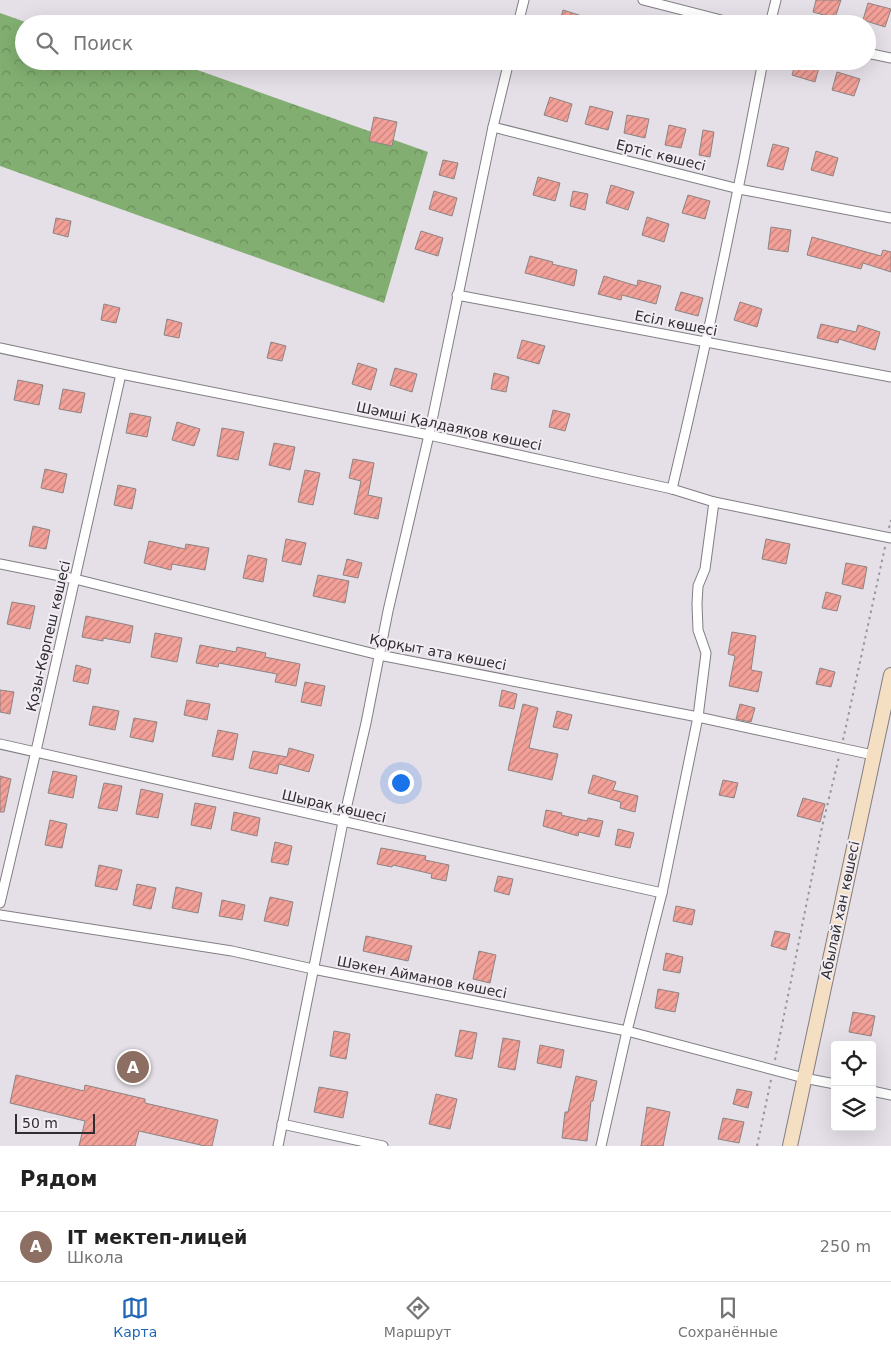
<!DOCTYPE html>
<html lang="ru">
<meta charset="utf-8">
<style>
body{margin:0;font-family:"DejaVu Sans",sans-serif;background:#f6f6f6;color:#222}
.controls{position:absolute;right:15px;bottom:15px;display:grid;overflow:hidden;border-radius:5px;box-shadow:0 5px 20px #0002}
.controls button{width:45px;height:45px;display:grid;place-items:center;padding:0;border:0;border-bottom:1px solid #e0e0e0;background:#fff;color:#222;font:25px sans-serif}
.scale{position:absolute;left:15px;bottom:12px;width:80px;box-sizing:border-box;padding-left:5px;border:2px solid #2f2d2f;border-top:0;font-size:14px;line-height:18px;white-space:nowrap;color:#2f2d2f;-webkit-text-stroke:4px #f2edf4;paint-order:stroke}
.you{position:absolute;left:400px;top:782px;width:18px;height:18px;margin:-12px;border:4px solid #fff;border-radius:50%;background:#1a73e8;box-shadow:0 0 0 8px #1a73e833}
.badge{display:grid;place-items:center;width:32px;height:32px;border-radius:50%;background:#2267b7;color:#fff;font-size:16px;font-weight:700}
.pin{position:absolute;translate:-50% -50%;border:2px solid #fff;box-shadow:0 1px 5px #0006}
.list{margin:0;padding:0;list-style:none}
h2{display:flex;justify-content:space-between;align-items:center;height:65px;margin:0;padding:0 20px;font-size:21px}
h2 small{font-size:16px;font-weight:400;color:#767676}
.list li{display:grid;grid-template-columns:32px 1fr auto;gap:15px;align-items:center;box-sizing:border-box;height:70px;padding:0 20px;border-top:1px solid #e0e0e0}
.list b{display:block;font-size:19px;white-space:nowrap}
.list p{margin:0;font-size:16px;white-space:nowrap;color:#767676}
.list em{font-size:16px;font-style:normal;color:#767676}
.icon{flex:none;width:28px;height:28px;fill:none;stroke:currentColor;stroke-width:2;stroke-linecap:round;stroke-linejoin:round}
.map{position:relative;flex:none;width:891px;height:1146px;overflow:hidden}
.search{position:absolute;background:#fff;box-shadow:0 5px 20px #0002;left:15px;right:15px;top:15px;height:55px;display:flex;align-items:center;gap:12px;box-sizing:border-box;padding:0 18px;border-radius:28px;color:#767676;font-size:19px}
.sheet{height:135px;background:#fff}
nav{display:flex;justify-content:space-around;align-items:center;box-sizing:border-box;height:70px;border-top:1px solid #e0e0e0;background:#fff;font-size:14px;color:#767676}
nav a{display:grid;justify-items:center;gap:2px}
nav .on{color:#2267b7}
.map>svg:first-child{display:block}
.forest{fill:url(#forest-crowns)}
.building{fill:url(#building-hatch);stroke:#8d8483}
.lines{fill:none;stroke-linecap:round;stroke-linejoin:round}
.street-casing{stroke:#827e84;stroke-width:11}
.secondary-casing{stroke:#827e84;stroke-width:16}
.path{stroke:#99959a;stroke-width:2;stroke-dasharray:2.5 4;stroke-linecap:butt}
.street{stroke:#fff;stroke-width:9}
.secondary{stroke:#f5dfc3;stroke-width:14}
.labels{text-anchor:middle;stroke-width:4;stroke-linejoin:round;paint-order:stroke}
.street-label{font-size:14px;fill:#2f2d2f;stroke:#f2edf4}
</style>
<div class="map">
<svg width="891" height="1146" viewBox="0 0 891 1146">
<defs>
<pattern id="forest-crowns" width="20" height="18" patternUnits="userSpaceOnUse" patternTransform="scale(1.25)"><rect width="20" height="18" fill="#82af71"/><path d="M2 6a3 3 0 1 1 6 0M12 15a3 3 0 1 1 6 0" fill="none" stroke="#6b8f5d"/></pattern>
<pattern id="building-hatch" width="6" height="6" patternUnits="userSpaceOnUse" patternTransform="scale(1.25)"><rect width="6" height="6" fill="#f3a098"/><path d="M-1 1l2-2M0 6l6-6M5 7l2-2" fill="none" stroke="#c5837c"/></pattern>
</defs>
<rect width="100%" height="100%" fill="#e5dfe7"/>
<!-- forest -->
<polygon class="forest" points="0,13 31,24 24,24 24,61 172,61 428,152 384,303 0,166"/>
<!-- building -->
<g class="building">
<polygon points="816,0 841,0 835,18 813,12"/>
<polygon points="868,3 891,9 885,27 863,20"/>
<polygon points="563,10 585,17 583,24 559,24"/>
<polygon points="796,61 811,61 820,64 815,82 792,75"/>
<polygon points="837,72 860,79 854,96 832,90"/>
<polygon points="550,97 572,104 567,122 544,115"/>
<polygon points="590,106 613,112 608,130 585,124"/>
<polygon points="627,115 649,119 645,138 624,133"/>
<polygon points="374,117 397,122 392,146 369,141"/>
<polygon points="669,125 686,129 681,148 665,145"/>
<polygon points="703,130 714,132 710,157 699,155"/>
<polygon points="773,144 789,148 783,170 767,166"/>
<polygon points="816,151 838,158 833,176 811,170"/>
<polygon points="443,160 458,163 454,179 439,175"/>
<polygon points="538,177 560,183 555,201 533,195"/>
<polygon points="611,185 634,192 628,210 606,203"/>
<polygon points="434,191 457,198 452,216 429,209"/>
<polygon points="573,191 588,194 585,210 570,206"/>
<polygon points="688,195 710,201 705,219 682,213"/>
<polygon points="647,217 669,224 664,242 642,235"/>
<polygon points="56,218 71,221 68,237 53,233"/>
<polygon points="771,227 791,230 788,252 768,249"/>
<polygon points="421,231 443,238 438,256 415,249"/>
<polygon points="812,237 881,256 883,250 891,252 891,272 863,263 861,269 807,255"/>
<polygon points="530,256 553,262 552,264 577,270 574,286 525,273"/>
<polygon points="604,276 637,286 638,280 661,286 656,304 622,295 621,300 598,294"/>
<polygon points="681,292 703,298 698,316 675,310"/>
<polygon points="740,302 762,309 757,327 734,320"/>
<polygon points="104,304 120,308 116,323 101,320"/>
<polygon points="167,319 182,323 179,338 164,335"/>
<polygon points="821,324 856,332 858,325 880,332 875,350 839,339 838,343 817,338"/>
<polygon points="522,340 545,346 539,364 517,358"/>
<polygon points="271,342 286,346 282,361 267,358"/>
<polygon points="358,363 377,369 371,390 352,384"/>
<polygon points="395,368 417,374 412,392 390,385"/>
<polygon points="494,373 509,377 506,392 491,389"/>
<polygon points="18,380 43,385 39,405 14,400"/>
<polygon points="63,389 85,393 81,413 59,409"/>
<polygon points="553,410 570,414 565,431 549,427"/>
<polygon points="130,413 151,417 147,437 126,433"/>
<polygon points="177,422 200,429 194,446 172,440"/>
<polygon points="222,428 244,432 238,460 217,456"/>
<polygon points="274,443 295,447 290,470 269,465"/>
<polygon points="353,459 374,463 368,495 382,498 378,519 354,514 361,481 349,478"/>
<polygon points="45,469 67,474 63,493 41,488"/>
<polygon points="305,470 320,473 313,505 298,502"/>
<polygon points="118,485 136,489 132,509 114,505"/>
<polygon points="33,526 50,530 46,549 29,546"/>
<polygon points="286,539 306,543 301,565 282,561"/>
<polygon points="766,539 790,544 786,564 762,559"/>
<polygon points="149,541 185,549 186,544 209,548 205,570 172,564 171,570 144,563"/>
<polygon points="248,555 267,559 263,582 243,578"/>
<polygon points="347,559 362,563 358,578 343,575"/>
<polygon points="846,563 867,567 863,589 842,584"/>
<polygon points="318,575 349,581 345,603 313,596"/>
<polygon points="826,592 841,596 837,611 822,608"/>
<polygon points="12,602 35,606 30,629 7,624"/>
<polygon points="86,616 133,626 130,643 103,638 103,641 82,637"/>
<polygon points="732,632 756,636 751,670 762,672 758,692 729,686 735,656 728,654"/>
<polygon points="155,633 182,638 177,662 151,657"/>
<polygon points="200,645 236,652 237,647 266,653 265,657 300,664 296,686 275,682 277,674 219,663 218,667 196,663"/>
<polygon points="76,665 91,669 88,684 73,681"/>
<polygon points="820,668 835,672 831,687 816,684"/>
<polygon points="305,682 325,686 321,706 301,702"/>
<polygon points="0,690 14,692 10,714 0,712"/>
<polygon points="502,690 517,694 514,709 499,706"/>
<polygon points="187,700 210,704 207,720 184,715"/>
<polygon points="523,704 538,708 529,748 558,754 552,780 508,770"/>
<polygon points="740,704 755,708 751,722 736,719"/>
<polygon points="93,706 119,711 115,730 89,725"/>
<polygon points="557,711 572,715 568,730 553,727"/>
<polygon points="134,718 157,722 153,742 130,737"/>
<polygon points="218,730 238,734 233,760 212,756"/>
<polygon points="289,748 314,755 309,772 279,764 277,774 249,768 253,751 287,757"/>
<polygon points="53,771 77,776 73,798 48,793"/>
<polygon points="593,775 616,782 613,790 638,796 635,812 620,808 621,802 588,793"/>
<polygon points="0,776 11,779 4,812 0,812"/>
<polygon points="723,780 738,783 734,798 719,795"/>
<polygon points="104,783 122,786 117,811 98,808"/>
<polygon points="141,789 163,794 158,818 136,814"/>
<polygon points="803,798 825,804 820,822 797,816"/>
<polygon points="195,803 216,807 211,829 191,825"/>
<polygon points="546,810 562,813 561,815 587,821 588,818 603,821 599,837 579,832 578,836 543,826"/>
<polygon points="234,812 260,818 257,836 231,830"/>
<polygon points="50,820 67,824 62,848 45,845"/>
<polygon points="618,829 634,833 630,848 615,845"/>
<polygon points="275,842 292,846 288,865 271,862"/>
<polygon points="381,848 426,856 425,860 449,865 446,881 431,878 432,874 393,865 392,867 377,864"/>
<polygon points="99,865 122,870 117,890 95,886"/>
<polygon points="498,876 513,879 509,895 494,891"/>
<polygon points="137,884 156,888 151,909 133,905"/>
<polygon points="176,887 202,893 198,913 172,908"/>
<polygon points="270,897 293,902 288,926 264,921"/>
<polygon points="222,900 245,905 242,920 219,916"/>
<polygon points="676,906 695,910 692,925 673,921"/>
<polygon points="775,931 790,934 786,950 771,946"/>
<polygon points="366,936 412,946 408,961 363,951"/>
<polygon points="479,951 496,955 490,983 473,979"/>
<polygon points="666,953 683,957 680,973 663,970"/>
<polygon points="658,989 679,993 675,1012 655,1008"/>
<polygon points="853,1012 875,1016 871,1036 849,1032"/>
<polygon points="460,1030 477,1033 472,1059 455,1056"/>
<polygon points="334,1031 350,1034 346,1059 330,1056"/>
<polygon points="503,1038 520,1041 515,1070 498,1067"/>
<polygon points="540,1045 564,1050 561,1068 537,1063"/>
<polygon points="16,1075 84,1091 85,1085 145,1099 145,1103 218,1120 212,1146 205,1146 139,1131 135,1146 79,1146 85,1121 10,1103"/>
<polygon points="576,1076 597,1081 593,1101 591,1101 587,1141 562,1138 565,1112 568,1112"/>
<polygon points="319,1087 348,1092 343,1118 314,1112"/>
<polygon points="737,1089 752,1092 748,1108 733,1104"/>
<polygon points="436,1094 457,1099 450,1129 429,1124"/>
<polygon points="647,1107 670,1112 663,1146 641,1146"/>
<polygon points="723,1118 744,1122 739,1143 718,1139"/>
</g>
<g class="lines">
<!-- street casing -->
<g class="street-casing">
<g id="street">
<polyline points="643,0 737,24"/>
<polyline points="518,24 524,0"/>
<polyline points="770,24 776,0"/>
<polyline points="867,53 891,58"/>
<polyline points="509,61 493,127 739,189 891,218"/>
<polyline points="457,295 891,377"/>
<polyline points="0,348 121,374 429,435 672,489 714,502 891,538"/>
<path d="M672,489C706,347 736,205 763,61"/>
<polyline points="0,564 75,579 379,655 698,717 873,755"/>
<polyline points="0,744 662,893"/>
<polyline points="0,903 36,751 121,374"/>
<polyline points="0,915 232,951 313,969 627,1031 804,1078 835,1084"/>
<polyline points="872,1091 891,1095"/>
<polyline points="282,1124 383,1146"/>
<polyline points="278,1146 343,822 366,723 388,611 429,435 493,127"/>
<polyline points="601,1146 627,1031 662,893 698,717 706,653 698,630 697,604 698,586 705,569 714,502"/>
</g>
</g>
<!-- secondary casing -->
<g class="secondary-casing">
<polyline id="secondary" points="790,1146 891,675"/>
</g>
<!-- path -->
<g class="path">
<polyline points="889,528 891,520"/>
<polyline points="843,740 885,547"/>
<polyline points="775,1060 822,827 839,757"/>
<polyline points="757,1146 771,1080"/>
</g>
<!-- street -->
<use href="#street" class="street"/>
<!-- secondary -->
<use href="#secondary" class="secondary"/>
</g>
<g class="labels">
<!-- street labels -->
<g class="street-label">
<text transform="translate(661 155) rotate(14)" y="5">Ертіс көшесі</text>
<text transform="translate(676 323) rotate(11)" y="5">Есіл көшесі</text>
<text transform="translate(449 426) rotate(12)" y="5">Шәмші Қалдаяқов көшесі</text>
<text transform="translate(48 636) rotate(-77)" y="5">Қозы-Көрпеш көшесі</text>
<text transform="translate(438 652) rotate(11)" y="5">Қорқыт ата көшесі</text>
<text transform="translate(334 806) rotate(13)" y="5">Шырақ көшесі</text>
<text transform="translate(840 910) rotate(-78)" y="5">Абылай хан көшесі</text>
<text transform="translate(422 977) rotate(11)" y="5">Шәкен Айманов көшесі</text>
</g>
</g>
</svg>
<div class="controls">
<button><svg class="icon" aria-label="locate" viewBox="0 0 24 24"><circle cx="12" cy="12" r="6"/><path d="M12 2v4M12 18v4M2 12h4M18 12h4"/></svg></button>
<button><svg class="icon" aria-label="layers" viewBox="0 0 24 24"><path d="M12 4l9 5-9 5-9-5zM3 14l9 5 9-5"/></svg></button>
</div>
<div class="scale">50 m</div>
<div class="you"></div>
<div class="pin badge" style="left:133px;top:1067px;background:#8d6e63">A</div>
<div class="search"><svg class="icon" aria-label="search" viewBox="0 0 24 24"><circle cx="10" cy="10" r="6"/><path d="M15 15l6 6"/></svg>Поиск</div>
</div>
<section class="sheet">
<h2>Рядом<small></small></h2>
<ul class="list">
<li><span class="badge" style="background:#8d6e63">A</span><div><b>IT мектеп-лицей</b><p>Школа</p></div><em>250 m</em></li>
</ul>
</section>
<nav>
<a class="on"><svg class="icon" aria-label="map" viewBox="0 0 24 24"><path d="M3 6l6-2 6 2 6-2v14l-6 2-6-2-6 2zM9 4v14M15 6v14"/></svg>Карта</a>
<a><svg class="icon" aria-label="directions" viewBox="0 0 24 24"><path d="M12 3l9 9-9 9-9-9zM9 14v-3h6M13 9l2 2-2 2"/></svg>Маршрут</a>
<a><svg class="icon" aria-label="saved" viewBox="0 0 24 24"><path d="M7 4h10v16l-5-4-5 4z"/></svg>Сохранённые</a>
</nav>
